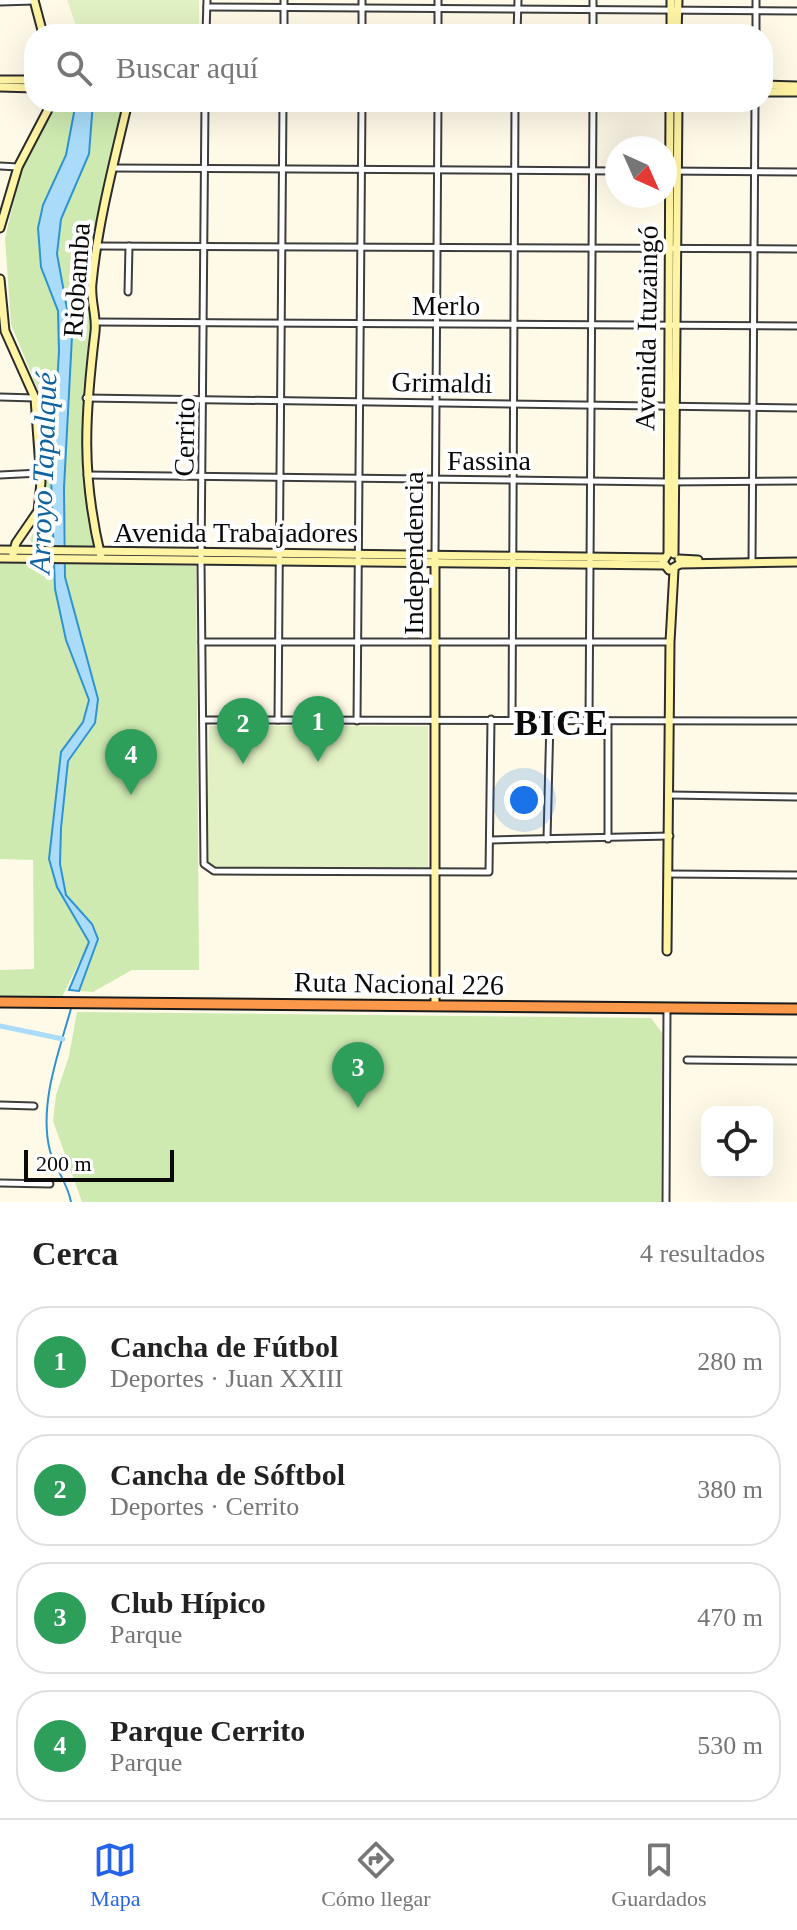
<!DOCTYPE html>
<html lang="es">
<meta charset="utf-8">
<style>
body{margin:0;font-family:"Times New Roman",serif;background:#f2f2f2;color:#222}
.controls{position:absolute;right:24px;bottom:24px;display:grid;overflow:hidden;border-radius:16px;box-shadow:0 8px 32px #0002}
.controls button{width:72px;height:72px;display:grid;place-items:center;padding:0;border:0;border-bottom:2px solid #e0e0e0;background:#fff;color:#222;font:40px sans-serif}
.compass{position:absolute;left:605px;top:136px;width:72px;height:72px;border-radius:50%;background:#fff;box-shadow:0 8px 32px #0002;rotate:135deg}
.scale{position:absolute;left:24px;bottom:20px;width:150px;box-sizing:border-box;padding-left:8px;border:4px solid #0a0a0a;border-top:0;font-size:22px;line-height:28px;white-space:nowrap;color:#0a0a0a;-webkit-text-stroke:6px #fff;paint-order:stroke}
.you{position:absolute;left:524px;top:800px;width:28px;height:28px;margin:-20px;border:6px solid #fff;border-radius:50%;background:#1a73e8;box-shadow:0 0 0 12px #1a73e833}
.badge{display:grid;place-items:center;width:52px;height:52px;border-radius:50%;background:#2563eb;color:#fff;font-size:26px;font-weight:700}
.pin{position:absolute;translate:-50% -66px;filter:drop-shadow(0 2px 4px #0008)}
.pin::after{content:'';position:absolute;top:42px;width:28px;height:24px;background:inherit;clip-path:polygon(0 0,100% 0,50% 100%)}
.list{margin:0;padding:0;list-style:none}
h2{display:flex;justify-content:space-between;align-items:center;height:104px;margin:0;padding:0 32px;font-size:34px}
h2 small{font-size:26px;font-weight:400;color:#767676}
.list li{display:grid;grid-template-columns:52px 1fr auto;gap:24px;align-items:center;box-sizing:border-box;height:112px;margin:0 16px 16px;padding:0 16px;border:2px solid #e0e0e0;border-radius:32px}
.list b{display:block;font-size:30px;white-space:nowrap}
.list p{margin:0;font-size:26px;white-space:nowrap;color:#767676}
.list em{font-size:26px;font-style:normal;color:#767676}
.icon{flex:none;width:44px;height:44px;fill:none;stroke:currentColor;stroke-width:2;stroke-linecap:round;stroke-linejoin:round}
.map{position:relative;flex:none;width:797px;height:1202px;overflow:hidden}
.search{position:absolute;background:#fff;box-shadow:0 8px 32px #0002;left:24px;right:24px;top:24px;height:88px;display:flex;align-items:center;gap:20px;box-sizing:border-box;padding:0 28px;border-radius:32px;color:#767676;font-size:30px}
.sheet{height:616px;background:#fff}
nav{display:flex;justify-content:space-around;align-items:center;box-sizing:border-box;height:112px;border-top:2px solid #e0e0e0;background:#fff;font-size:22px;color:#767676}
nav a{display:grid;justify-items:center;gap:4px}
nav .on{color:#2563eb}
.map>svg:first-child{display:block}
.green{fill:#cfeab1}
.pitch{fill:#e2f1c3}
.water{fill:#aadcf9;stroke:#2e93d3;stroke-width:2}
.lines{fill:none;stroke-linecap:round;stroke-linejoin:round}
.stream{stroke:#2e93d3;stroke-width:2}
.canal{stroke:#aadcf9;stroke-width:5}
.street-casing{stroke:#3d3d3d;stroke-width:9}
.secondary-casing{stroke:#2c2c2c;stroke-width:11}
.highway-casing{stroke:#1b1b1b;stroke-width:13}
.street{stroke:#fff;stroke-width:5}
.secondary{stroke:#fff4a3;stroke-width:7}
.highway{stroke:#fc9849;stroke-width:9}
.labels{text-anchor:middle;stroke-width:8;stroke-linejoin:round;paint-order:stroke}
.street-label{font-size:28px;fill:#0a0a0a;stroke:#fff}
.water-label{font-size:30px;font-style:italic;fill:#0f63a0;stroke:#fff}
.district-label{font-size:36px;font-weight:bold;letter-spacing:2px;fill:#0a0a0a;stroke:#fff}
</style>
<div class="map">
<svg width="797" height="1202" viewBox="0 0 797 1202">
<rect width="100%" height="100%" fill="#fffae8"/>
<!-- green -->
<g class="green">
<polygon points="57,102 76,102 76,106 41,267 58,311 59,352 51,475 53,549 35,547 30,540 46,505 42,400 11,324 5,238 22,167"/>
<polygon points="93,102 126,102 91,247 86,302 92,325 83,391 82,474 95,547 92,550 66,549 64,488 72,336 57,254 61,219 78,181"/>
<polygon points="0,562 52,562 66,640 89,700 83,722 61,752 57,887 89,942 62,997 0,998 0,970 34,969 33,860 0,859"/>
<polygon points="65,563 196,566 199,970 132,970 93,992 79,991 98,939 92,924 66,895 60,864 61,828 68,761 95,723 65,577"/>
<polygon points="77,1012 651,1018 663,1034 661,1202 82,1202 53,1121 56,1095 69,1056"/>
</g>
<!-- pitch -->
<g class="pitch">
<polygon points="67,0 199,0 199,34 79,34"/>
<polygon points="209,726 428,726 428,869 207,868"/>
</g>
<!-- water -->
<polygon class="water" points="76,102 93,102 89,154 61,219 57,254 72,336 64,488 65,577 98,699 95,723 68,761 61,828 60,864 66,895 92,924 98,939 79,991 69,990 89,942 57,887 49,859 61,752 83,722 89,700 66,640 55,589 51,475 59,352 58,311 41,267 38,228 43,205 66,155"/>
<g class="lines">
<!-- stream -->
<path class="stream" d="M71,1202C68,1184 55,1168 50,1151C38,1104 60,1049 72,1005"/>
<!-- canal -->
<polyline class="canal" points="0,1026 63,1039"/>
<!-- street casing -->
<g class="street-casing">
<g id="street">
<polyline points="0,2 34,1"/>
<polyline points="207,7 797,11"/>
<polyline points="206,34 207,0"/>
<polyline points="284,34 284,0"/>
<polyline points="362,34 362,0"/>
<polyline points="438,34 438,0"/>
<polyline points="517,34 518,0"/>
<polyline points="593,34 593,0"/>
<polyline points="756,34 756,0"/>
<polyline points="205,102 201,561 204,864 214,871 489,872 491,719"/>
<polyline points="0,166 18,167"/>
<polyline points="113,168 617,171"/>
<polyline points="665,171 797,172"/>
<polyline points="96,246 797,249"/>
<polyline points="128,292 129,246"/>
<polyline points="96,322 797,326"/>
<polyline points="0,397 35,398"/>
<polyline points="86,398 797,408"/>
<polyline points="0,475 40,473"/>
<polyline points="87,475 666,482 797,481"/>
<polyline points="435,555 438,102"/>
<polyline points="752,562 755,102"/>
<polyline points="202,642 670,642"/>
<polyline points="512,719 515,102"/>
<polyline points="204,720 797,721"/>
<polyline points="278,720 283,102"/>
<polyline points="589,720 593,102"/>
<polyline points="357,721 362,102"/>
<polyline points="608,721 608,839"/>
<polyline points="670,795 797,797"/>
<polyline points="547,839 550,720"/>
<polyline points="491,840 670,836"/>
<polyline points="669,874 797,875"/>
<polyline points="687,1060 797,1061"/>
<polyline points="0,1105 34,1106"/>
<polyline points="0,1183 50,1184"/>
<polyline points="666,1202 667,1008"/>
</g>
</g>
<!-- secondary casing -->
<g class="secondary-casing">
<g id="secondary">
<polyline points="34,0 43,34"/>
<polyline points="671,0 671,34"/>
<polyline points="677,34 678,0"/>
<polyline points="0,80 34,80"/>
<polyline points="763,85 797,86"/>
<polyline points="0,87 34,88"/>
<polyline points="763,92 797,92"/>
<polyline points="670,102 668,554 663,562 669,570 680,564"/>
<polyline points="0,228 18,167 52,102"/>
<polyline points="0,279 5,331 35,398 41,482 38,511 16,543 13,554"/>
<polyline points="0,550 664,558"/>
<polyline points="674,554 678,102"/>
<path d="M101,557C81,474 85,415 95,332C97,316 90,300 92,283C98,222 114,162 128,102"/>
<polyline points="0,558 664,565"/>
<polyline points="679,559 698,560"/>
<polyline points="680,564 797,562"/>
<polyline points="667,951 670,642 674,570"/>
<polyline points="435,1005 435,559"/>
</g>
</g>
<!-- highway casing -->
<g class="highway-casing">
<polyline id="highway" points="0,1002 797,1009"/>
</g>
<!-- street -->
<use href="#street" class="street"/>
<!-- secondary -->
<use href="#secondary" class="secondary"/>
<!-- highway -->
<use href="#highway" class="highway"/>
</g>
<g class="labels">
<!-- street labels -->
<g class="street-label">
<text transform="translate(76 280) rotate(-86)" y="10">Riobamba</text>
<text x="446" y="315">Merlo</text>
<text transform="translate(646 328) rotate(-89)" y="10">Avenida Ituzaingó</text>
<text transform="translate(442 382) rotate(1)" y="10">Grimaldi</text>
<text transform="translate(184 437) rotate(-89)" y="10">Cerrito</text>
<text x="489" y="470">Fassina</text>
<text x="236" y="542">Avenida Trabajadores</text>
<text transform="translate(413 553) rotate(-90)" y="10">Independencia</text>
<text transform="translate(399 983) rotate(1)" y="10">Ruta Nacional 226</text>
</g>
<!-- water labels -->
<g class="water-label">
<text transform="translate(43 473) rotate(-88)" y="10">Arroyo Tapalqué</text>
</g>
<!-- district labels -->
<g class="district-label">
<text x="562" y="735">BICE</text>
</g>
</g>
</svg>
<div class="controls">
<button><svg class="icon" aria-label="locate" viewBox="0 0 24 24"><circle cx="12" cy="12" r="6"/><path d="M12 2v4M12 18v4M2 12h4M18 12h4"/></svg></button>
</div>
<svg class="compass" viewBox="-18 -18 36 36"><path d="M0-13l5 13h-10z" fill="#e53935"/><path d="M0 13l5-13h-10z" fill="#767676"/></svg>
<div class="scale">200 m</div>
<div class="you"></div>
<div class="pin badge" style="left:318px;top:762px;background:#2e9e5b">1</div>
<div class="pin badge" style="left:243px;top:764px;background:#2e9e5b">2</div>
<div class="pin badge" style="left:358px;top:1108px;background:#2e9e5b">3</div>
<div class="pin badge" style="left:131px;top:795px;background:#2e9e5b">4</div>
<div class="search"><svg class="icon" aria-label="search" viewBox="0 0 24 24"><circle cx="10" cy="10" r="6"/><path d="M15 15l6 6"/></svg>Buscar aquí</div>
</div>
<section class="sheet">
<h2>Cerca<small>4 resultados</small></h2>
<ul class="list">
<li><span class="badge" style="background:#2e9e5b">1</span><div><b>Cancha de Fútbol</b><p>Deportes · Juan XXIII</p></div><em>280 m</em></li>
<li><span class="badge" style="background:#2e9e5b">2</span><div><b>Cancha de Sóftbol</b><p>Deportes · Cerrito</p></div><em>380 m</em></li>
<li><span class="badge" style="background:#2e9e5b">3</span><div><b>Club Hípico</b><p>Parque</p></div><em>470 m</em></li>
<li><span class="badge" style="background:#2e9e5b">4</span><div><b>Parque Cerrito</b><p>Parque</p></div><em>530 m</em></li>
</ul>
</section>
<nav>
<a class="on"><svg class="icon" aria-label="map" viewBox="0 0 24 24"><path d="M3 6l6-2 6 2 6-2v14l-6 2-6-2-6 2zM9 4v14M15 6v14"/></svg>Mapa</a>
<a><svg class="icon" aria-label="directions" viewBox="0 0 24 24"><path d="M12 3l9 9-9 9-9-9zM9 14v-3h6M13 9l2 2-2 2"/></svg>Cómo llegar</a>
<a><svg class="icon" aria-label="saved" viewBox="0 0 24 24"><path d="M7 4h10v16l-5-4-5 4z"/></svg>Guardados</a>
</nav>
